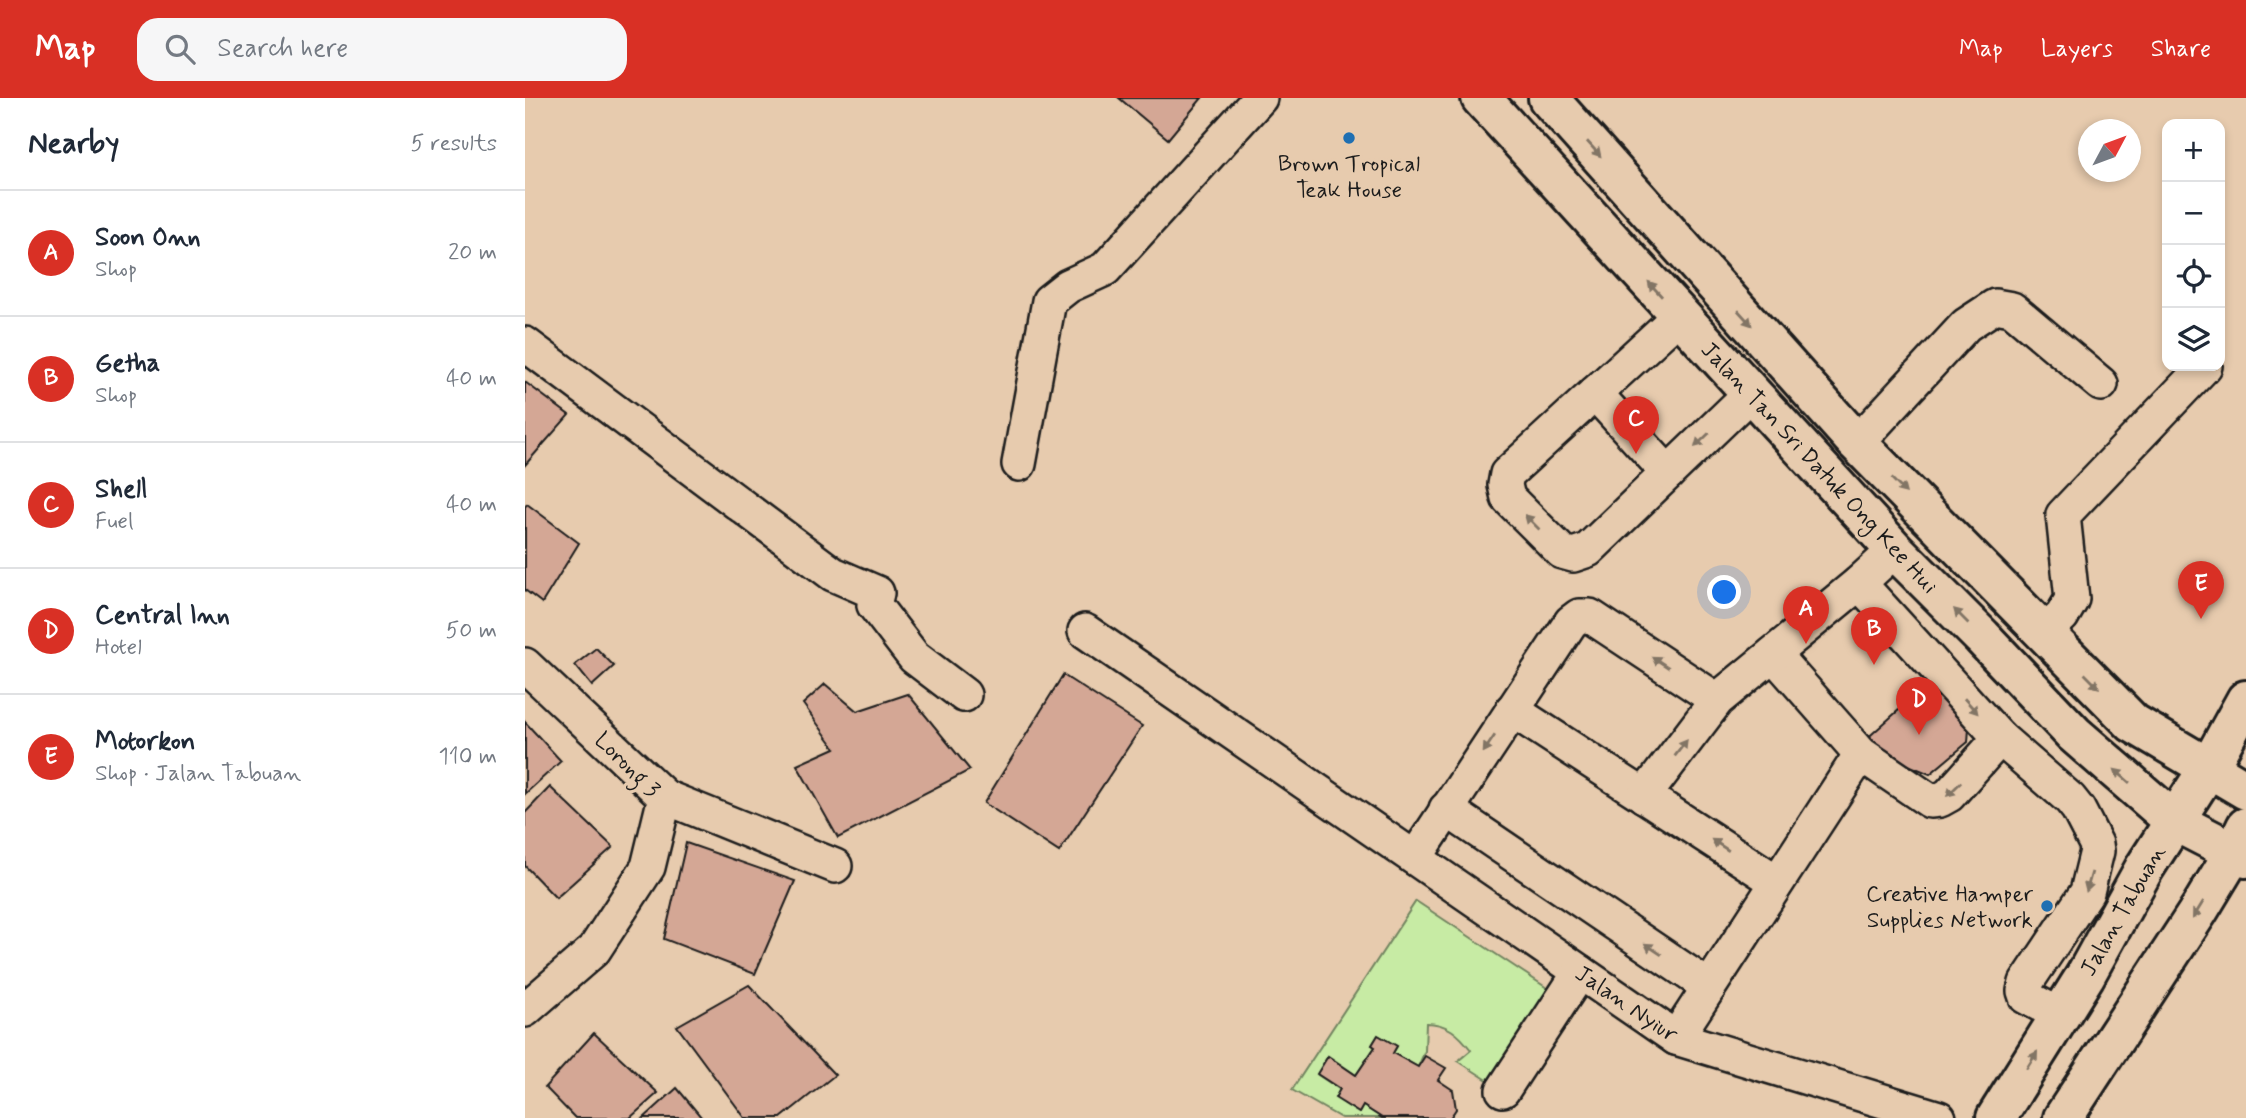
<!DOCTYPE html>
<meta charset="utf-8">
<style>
body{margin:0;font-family:Mynerve,sans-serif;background:#f6f6f7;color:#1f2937}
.controls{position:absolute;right:21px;top:21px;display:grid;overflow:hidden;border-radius:14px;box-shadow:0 4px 10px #0003}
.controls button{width:63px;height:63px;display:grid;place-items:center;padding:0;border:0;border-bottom:2px solid #e0e1e3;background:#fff;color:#1f2937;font:35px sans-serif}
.compass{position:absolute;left:1553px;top:21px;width:63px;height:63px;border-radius:50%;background:#fff;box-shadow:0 4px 10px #0003;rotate:49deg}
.you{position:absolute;left:1200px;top:495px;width:24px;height:24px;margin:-18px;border:5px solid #fff;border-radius:50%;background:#1a73e8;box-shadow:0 0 0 10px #1a73e833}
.badge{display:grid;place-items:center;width:46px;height:46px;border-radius:50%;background:#d93025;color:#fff;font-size:23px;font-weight:700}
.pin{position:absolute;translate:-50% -58px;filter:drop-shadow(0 2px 4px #0008)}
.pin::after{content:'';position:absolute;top:37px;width:24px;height:21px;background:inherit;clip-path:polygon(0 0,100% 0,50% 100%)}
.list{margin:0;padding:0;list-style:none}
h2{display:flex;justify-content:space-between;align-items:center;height:91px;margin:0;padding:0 28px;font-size:30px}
h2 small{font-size:23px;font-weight:400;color:#747a83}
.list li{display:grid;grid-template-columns:46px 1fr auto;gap:21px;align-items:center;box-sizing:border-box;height:126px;padding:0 28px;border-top:2px solid #e0e1e3}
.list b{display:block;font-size:26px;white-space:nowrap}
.list p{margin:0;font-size:23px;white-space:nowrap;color:#747a83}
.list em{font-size:23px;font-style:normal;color:#747a83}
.icon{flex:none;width:38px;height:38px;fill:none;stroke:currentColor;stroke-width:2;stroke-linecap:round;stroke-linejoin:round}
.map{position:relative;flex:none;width:1721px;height:1020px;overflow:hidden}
header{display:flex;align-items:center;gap:42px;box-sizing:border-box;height:98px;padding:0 35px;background:#d93025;color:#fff}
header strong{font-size:33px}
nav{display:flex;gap:38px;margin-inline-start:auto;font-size:24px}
.search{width:490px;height:63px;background:#f6f6f7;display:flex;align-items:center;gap:18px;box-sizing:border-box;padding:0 24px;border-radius:21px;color:#747a83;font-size:26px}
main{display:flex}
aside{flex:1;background:#fff}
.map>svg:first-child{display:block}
.green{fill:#c7eba4;stroke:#728460;stroke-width:2}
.building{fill:#d4a795;stroke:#1c1c1c;stroke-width:2}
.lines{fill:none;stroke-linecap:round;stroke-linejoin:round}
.minor-casing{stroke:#1c1c1c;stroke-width:38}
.major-casing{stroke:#1c1c1c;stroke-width:44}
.minor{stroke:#e7cbae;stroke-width:33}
.major{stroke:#e7cbae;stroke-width:38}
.oneway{fill:#827465}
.poi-dot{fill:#1f6fb2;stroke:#e7cbae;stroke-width:2.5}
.labels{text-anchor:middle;stroke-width:6;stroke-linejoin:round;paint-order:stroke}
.poi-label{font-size:23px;fill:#1c1c1c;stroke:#e7cbae}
.street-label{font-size:23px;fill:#1c1c1c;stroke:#e7cbae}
</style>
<header>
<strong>Map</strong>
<div class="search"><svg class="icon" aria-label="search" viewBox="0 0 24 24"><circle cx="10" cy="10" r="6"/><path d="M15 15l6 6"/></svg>Search here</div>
<nav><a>Map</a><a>Layers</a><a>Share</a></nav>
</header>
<main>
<aside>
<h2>Nearby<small>5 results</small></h2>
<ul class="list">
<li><span class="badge">A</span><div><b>Soon Onn</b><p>Shop</p></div><em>20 m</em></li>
<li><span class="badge">B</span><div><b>Getha</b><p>Shop</p></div><em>40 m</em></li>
<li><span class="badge">C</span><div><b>Shell</b><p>Fuel</p></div><em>40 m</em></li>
<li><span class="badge">D</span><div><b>Central Inn</b><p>Hotel</p></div><em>50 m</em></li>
<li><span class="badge">E</span><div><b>Motorkon</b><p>Shop · Jalan Tabuan</p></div><em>110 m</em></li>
</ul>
</aside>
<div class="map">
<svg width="1721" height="1020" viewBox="0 0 1721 1020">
<rect width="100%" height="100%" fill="#e7cbae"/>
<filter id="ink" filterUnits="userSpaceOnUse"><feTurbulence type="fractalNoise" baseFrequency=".0143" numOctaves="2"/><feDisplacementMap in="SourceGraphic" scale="14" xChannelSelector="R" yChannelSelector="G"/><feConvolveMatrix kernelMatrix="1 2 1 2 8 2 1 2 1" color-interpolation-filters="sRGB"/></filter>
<g filter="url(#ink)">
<!-- green -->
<path class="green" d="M891,803L1025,892L964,983L933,963L946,952C934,936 922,925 901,925L900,953L893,969L868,955L872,948L853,937L847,947L850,949L831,977L803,959L793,977L857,1020H816L767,992Z"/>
<!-- building -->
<g class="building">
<polygon points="594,0 677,0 643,41"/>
<polygon points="0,284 44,317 0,367"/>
<polygon points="2,406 54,445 17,505 0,492 0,409"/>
<polygon points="71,550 89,568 67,588 50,567"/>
<polygon points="538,577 617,628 534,754 459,705"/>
<polygon points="300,586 332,613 383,596 445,672 313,740 272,667 310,650 278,606"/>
<polygon points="1403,586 1444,630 1443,644 1405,676 1347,652 1338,644"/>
<polygon points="0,624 36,663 0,696"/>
<polygon points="25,689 88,749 31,800 0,768 0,715"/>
<polygon points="161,745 270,783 230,876 139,841"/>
<polygon points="224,887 310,977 256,1020 220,1020 152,928"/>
<polygon points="69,935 133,995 105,1020 50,1020 20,989"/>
<polygon points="853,937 872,948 868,955 893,969 900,958 921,970 913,982 928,992 931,1011 925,1020 857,1020 838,1008 834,1015 810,1000 815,991 792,976 803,958 831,977 850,949 847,947"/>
<polygon points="152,990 177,1020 119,1020"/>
</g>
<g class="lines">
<!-- minor casing -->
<g class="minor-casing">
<g id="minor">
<polyline points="1154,218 982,376 980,387 983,400 1037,454 1048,457 1063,452 1226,295"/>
<polyline points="0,246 308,476 352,495 349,507 389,559 439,597"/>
<polyline points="1070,295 1143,375"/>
<polyline points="1332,345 1441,227 1470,208 1487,211 1576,286"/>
<polyline points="494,366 524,203 543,188 580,171 735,0"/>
<polyline points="1334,485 1475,640 1545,701 1553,711 1571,746 1572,753 1562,794 1501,885 1499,893 1501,899 1535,917"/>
<polyline points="560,533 1151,940 1414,1020"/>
<polyline points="1519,535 1537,518 1547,501 1538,417 1680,268"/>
<polyline points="1248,556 1336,656 1405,703 1415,702 1424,697 1475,640"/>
<polyline points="0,567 140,699 123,769 69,852 0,912"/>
<polyline points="987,612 1252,784"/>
<polyline points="1119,698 1192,602 1334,485 1370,452"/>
<polyline points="140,699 310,768"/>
<polyline points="921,711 1184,889"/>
<polyline points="890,760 1046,524 1054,518 1065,518 1192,602"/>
<polyline points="1151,940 1336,656"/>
<polyline points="978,992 1055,874"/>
</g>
</g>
<!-- major casing -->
<g class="major-casing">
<g id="major">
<polyline points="956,0 1370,452 1457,539 1549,636 1649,723 1721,760"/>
<polyline points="1023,0 1332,345 1608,625 1721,692"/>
<polyline points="1471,1020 1560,878 1620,769 1683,671 1721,602"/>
<polyline points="1538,1020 1674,812 1709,754 1721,729"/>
</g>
</g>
<!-- minor -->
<use href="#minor" class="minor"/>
<!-- major -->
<use href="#major" class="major"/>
</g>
<!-- one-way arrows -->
<defs><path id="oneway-solid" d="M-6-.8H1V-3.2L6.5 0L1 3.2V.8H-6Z" transform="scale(1.75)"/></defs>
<g class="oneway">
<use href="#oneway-solid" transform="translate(1069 51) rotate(48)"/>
<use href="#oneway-solid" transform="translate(1130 191) rotate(-132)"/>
<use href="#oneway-solid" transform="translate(1220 220) rotate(48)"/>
<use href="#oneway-solid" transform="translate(1177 342) rotate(136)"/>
<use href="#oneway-solid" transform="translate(1374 388) rotate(45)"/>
<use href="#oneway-solid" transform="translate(1007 424) rotate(-135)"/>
<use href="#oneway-solid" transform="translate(1436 518) rotate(-135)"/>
<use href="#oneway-solid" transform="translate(1135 564) rotate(-147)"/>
<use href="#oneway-solid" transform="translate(1567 583) rotate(45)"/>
<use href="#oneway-solid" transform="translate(1446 608) rotate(48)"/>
<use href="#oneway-solid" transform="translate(964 646) rotate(124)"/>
<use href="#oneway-solid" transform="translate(1156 650) rotate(-53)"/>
<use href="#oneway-solid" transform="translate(1597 678) rotate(-139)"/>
<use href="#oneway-solid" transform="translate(1429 691) rotate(136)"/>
<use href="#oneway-solid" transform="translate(1195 747) rotate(-147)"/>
<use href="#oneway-solid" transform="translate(1564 784) rotate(106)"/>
<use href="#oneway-solid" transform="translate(1673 812) rotate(122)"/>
<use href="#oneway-solid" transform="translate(1128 851) rotate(-146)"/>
<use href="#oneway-solid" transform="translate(1507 962) rotate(-58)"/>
</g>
</g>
<!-- markers -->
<g class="poi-dot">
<circle cx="824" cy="40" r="7"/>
<circle cx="1522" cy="808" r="7"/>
</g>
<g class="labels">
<!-- poi labels -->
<g class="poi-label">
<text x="824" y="73">Brown Tropical<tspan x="824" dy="26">Teak House</tspan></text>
<text x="1508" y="803" text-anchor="end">Creative Hamper<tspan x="1508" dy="26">Supplies Network</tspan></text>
</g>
<!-- street labels -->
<g class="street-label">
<text transform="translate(1295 369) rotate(47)" y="8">Jalan Tan Sri Datuk Ong Kee Hui</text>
<text transform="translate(103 666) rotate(45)" y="8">Lorong 3</text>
<text transform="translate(1597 812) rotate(-60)" y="8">Jalan Tabuan</text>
<text transform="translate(1102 905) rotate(34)" y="8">Jalan Nyiur</text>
</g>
</g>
</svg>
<div class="controls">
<button>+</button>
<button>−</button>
<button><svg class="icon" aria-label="locate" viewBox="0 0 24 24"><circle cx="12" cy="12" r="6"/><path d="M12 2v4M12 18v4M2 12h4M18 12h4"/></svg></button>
<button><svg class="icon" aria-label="layers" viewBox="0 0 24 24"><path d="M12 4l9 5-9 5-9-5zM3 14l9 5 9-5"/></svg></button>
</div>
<svg class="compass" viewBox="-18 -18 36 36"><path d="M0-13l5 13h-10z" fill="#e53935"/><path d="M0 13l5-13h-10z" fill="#747a83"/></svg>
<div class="you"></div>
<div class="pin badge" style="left:1281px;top:546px">A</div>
<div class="pin badge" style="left:1349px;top:567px">B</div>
<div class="pin badge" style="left:1111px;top:356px">C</div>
<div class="pin badge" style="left:1394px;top:637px">D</div>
<div class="pin badge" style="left:1676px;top:521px">E</div>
</div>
</main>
